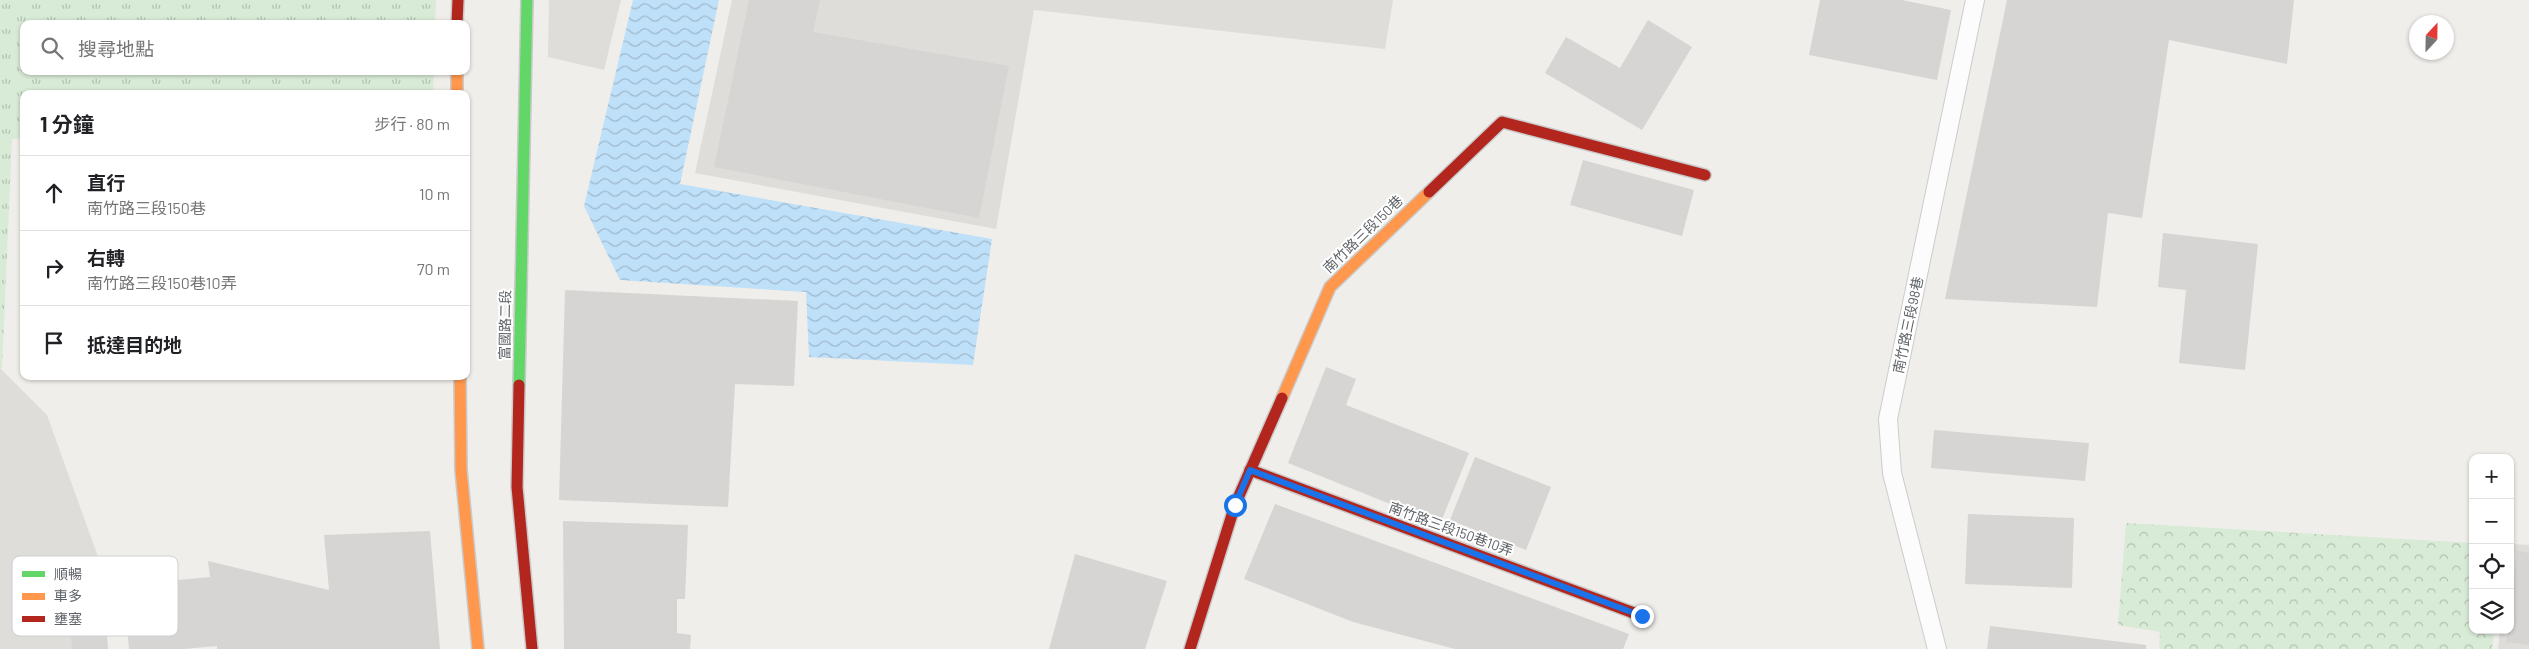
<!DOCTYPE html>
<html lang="zh-TW">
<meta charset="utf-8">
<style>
body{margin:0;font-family:Barlow,"Noto Sans TC",sans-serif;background:#f6f6f6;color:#202124}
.controls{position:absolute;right:15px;bottom:15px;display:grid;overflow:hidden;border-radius:10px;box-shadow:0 1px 4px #0004}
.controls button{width:45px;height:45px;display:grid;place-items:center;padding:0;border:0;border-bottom:1px solid #e0e0e0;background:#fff;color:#202124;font:25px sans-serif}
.compass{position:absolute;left:2409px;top:15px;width:45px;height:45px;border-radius:50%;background:#fff;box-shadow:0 1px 4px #0004;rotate:22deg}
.stop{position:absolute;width:15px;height:15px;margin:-11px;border:4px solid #1a73e8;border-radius:50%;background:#fff}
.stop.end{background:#1a73e8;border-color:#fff;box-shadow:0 1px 5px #0008}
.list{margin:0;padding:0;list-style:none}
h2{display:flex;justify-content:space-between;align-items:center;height:65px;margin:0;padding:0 20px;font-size:21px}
h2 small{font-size:16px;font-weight:400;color:#757577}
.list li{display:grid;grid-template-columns:32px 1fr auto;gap:15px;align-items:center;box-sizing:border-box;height:75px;padding:0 20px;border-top:1px solid #e0e0e0}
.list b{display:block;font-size:19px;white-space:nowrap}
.list p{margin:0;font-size:16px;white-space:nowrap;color:#757577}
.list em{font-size:16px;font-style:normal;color:#757577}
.icon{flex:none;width:28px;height:28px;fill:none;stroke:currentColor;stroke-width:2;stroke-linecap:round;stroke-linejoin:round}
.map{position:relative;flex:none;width:2529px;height:649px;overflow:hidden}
.search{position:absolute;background:#fff;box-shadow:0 1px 4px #0004;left:20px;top:20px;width:450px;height:55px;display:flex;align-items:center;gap:12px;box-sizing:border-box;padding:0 18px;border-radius:10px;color:#757577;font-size:19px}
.panel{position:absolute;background:#fff;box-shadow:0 1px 4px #0004;left:20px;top:90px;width:450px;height:290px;border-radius:10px}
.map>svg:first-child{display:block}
.industrial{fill:#dfddda}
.grass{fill:url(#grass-tufts)}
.forest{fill:url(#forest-crowns)}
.water{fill:url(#water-waves)}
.building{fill:#d6d5d3}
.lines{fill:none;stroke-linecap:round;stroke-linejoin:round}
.lane-casing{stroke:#cbcccc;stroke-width:20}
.fast-casing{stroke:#cacacb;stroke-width:14}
.slow-casing{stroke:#cacacb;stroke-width:14}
.jam-casing{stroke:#cacacb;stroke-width:14}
.lane{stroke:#fdfcfc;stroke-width:18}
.fast{stroke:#63d668;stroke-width:11}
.slow{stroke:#ff974d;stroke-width:11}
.jam{stroke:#b3261e;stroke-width:11}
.route{stroke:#1a73e8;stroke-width:6}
.labels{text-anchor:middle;stroke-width:4;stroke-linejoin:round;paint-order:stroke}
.street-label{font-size:14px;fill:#5f6368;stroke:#fff}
.key{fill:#fff;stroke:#cfd0d2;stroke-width:1}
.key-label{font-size:14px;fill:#5f6368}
</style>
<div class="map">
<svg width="2529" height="649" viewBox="0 0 2529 649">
<defs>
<pattern id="grass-tufts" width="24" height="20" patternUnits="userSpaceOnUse" patternTransform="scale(1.25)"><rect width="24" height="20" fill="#d8ebd6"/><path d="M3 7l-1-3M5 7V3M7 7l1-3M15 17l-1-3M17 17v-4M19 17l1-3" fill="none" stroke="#b2c2b1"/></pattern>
<pattern id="forest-crowns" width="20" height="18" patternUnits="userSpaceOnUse" patternTransform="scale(1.25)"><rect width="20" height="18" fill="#d8ebd6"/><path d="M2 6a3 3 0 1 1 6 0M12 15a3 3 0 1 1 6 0" fill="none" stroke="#b2c2b1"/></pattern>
<pattern id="water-waves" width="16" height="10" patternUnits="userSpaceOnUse" patternTransform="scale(1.25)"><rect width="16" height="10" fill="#bfe0f9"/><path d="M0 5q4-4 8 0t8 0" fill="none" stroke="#9eb9cd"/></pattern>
</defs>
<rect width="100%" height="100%" fill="#efeeea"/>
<!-- industrial -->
<g class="industrial">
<polygon points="549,0 621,0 604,70 548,57"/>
<polygon points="732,0 1393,0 1385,49 1034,10 996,229 695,173"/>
<polygon points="0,368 47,415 101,565 108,649 0,649"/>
<polygon points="2510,544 2529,545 2529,649 2498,649 2500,630 2510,630"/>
</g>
<!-- grass -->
<polygon class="grass" points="0,0 436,0 435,24 24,24 24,71 434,71 433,94 24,94 24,138 12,139 2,368 0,368"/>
<!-- forest -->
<polygon class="forest" points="2126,523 2473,543 2473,630 2494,630 2492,649 2159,649 2160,632 2118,625"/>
<!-- water -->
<polygon class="water" points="633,0 719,0 680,184 992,239 973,365 809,357 806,292 620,280 584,206"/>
<!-- building -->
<g class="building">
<polygon points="749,0 820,0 813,32 1009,66 979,218 714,167"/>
<polygon points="1820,0 1902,0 1951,10 1937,80 1809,55"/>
<polygon points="2007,0 2294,0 2287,64 2169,40 2142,218 2108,213 2097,307 1945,299"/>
<polygon points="1648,20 1692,47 1642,130 1545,73 1566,37 1620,68"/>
<polygon points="1583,160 1694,190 1682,236 1570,205"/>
<polygon points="2163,233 2258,244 2245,370 2179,363 2186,290 2158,287"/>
<polygon points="565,290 798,301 794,386 735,384 728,507 559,500"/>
<polygon points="1326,367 1356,379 1346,405 1469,453 1440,524 1288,463"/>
<polygon points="1934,430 2089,443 2085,481 1931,468"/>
<polygon points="1475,457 1551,487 1526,550 1450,520"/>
<polygon points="1275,504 1629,634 1623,649 1455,649 1353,622 1244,579"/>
<polygon points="1968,514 2074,518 2072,588 1965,584"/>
<polygon points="563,521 688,525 685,599 677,599 677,633 691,635 690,649 564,649"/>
<polygon points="430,531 440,649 217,649 217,646 184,649 129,649 123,585 210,577 208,561 329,590 324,535"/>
<polygon points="2517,551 2529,553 2529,645 2506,642 2508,630 2510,630 2510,609"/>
<polygon points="1075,554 1167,581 1145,649 1049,649"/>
<polygon points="101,565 108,649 72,649 66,568"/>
<polygon points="1990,626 2146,645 2146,649 1987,649"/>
</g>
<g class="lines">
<!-- lane casing -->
<g class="lane-casing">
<polyline id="lane" points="1937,649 1892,473 1888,419 1975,0"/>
</g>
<!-- fast casing -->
<g class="fast-casing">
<polyline id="fast" points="519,385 527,0"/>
</g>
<!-- slow casing -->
<g class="slow-casing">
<g id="slow">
<polyline points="457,71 457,94"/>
<polyline points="460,376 461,470 478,649"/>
<polyline points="1282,398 1330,287 1429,192"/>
</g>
</g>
<!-- jam casing -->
<g class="jam-casing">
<g id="jam">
<polyline points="457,24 458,0"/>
<polyline points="1429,192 1502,122 1705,175"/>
<polyline points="519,385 517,487 532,649"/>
<polyline points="1250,470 1642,616"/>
<polyline points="1190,649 1235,505 1282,398"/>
</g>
</g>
<!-- lane -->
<use href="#lane" class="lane"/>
<!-- fast -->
<use href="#fast" class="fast"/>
<!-- slow -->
<use href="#slow" class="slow"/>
<!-- jam -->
<use href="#jam" class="jam"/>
</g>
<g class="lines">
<!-- route -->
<polyline class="route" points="1235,505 1250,470 1642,616"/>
</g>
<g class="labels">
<!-- street labels -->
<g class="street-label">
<text transform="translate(1363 234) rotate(-44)" y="5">南竹路三段150巷</text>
<text transform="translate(505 325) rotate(-89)" y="5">富國路二段</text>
<text transform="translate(1908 325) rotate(-78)" y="5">南竹路三段98巷</text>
<text transform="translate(1451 529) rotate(20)" y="5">南竹路三段150巷10弄</text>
</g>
</g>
<!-- legend -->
<rect x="12" y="556" width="166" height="80" rx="8" class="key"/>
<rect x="22" y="571" width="23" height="6" fill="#63d668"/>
<rect x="22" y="593" width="23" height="7" fill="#ff974d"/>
<rect x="22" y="616" width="23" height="6" fill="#b3261e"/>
<g class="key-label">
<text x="54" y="579">順暢</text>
<text x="54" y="601">車多</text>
<text x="54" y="624">壅塞</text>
</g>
</svg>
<div class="controls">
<button>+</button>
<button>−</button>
<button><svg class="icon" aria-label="locate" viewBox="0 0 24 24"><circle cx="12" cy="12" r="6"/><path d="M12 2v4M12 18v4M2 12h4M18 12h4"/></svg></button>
<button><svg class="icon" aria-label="layers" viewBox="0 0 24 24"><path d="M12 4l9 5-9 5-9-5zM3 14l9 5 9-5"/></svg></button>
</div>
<svg class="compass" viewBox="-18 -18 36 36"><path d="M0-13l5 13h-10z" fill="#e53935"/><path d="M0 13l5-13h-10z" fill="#757577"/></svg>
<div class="stop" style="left:1235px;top:505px"></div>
<div class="stop end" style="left:1642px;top:616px"></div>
<div class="search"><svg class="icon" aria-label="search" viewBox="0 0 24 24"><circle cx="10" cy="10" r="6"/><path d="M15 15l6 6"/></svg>搜尋地點</div>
<section class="panel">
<h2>1 分鐘<small>步行 · 80 m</small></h2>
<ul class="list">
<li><svg class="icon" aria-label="ahead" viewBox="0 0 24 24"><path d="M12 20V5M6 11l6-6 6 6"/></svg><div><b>直行</b><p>南竹路三段150巷</p></div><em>10 m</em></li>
<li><svg class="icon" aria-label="right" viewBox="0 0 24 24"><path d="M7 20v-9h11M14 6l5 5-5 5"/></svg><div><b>右轉</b><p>南竹路三段150巷10弄</p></div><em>70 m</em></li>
<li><svg class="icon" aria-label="arrive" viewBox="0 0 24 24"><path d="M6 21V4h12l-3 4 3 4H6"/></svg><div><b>抵達目的地</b></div></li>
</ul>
</section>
</div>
